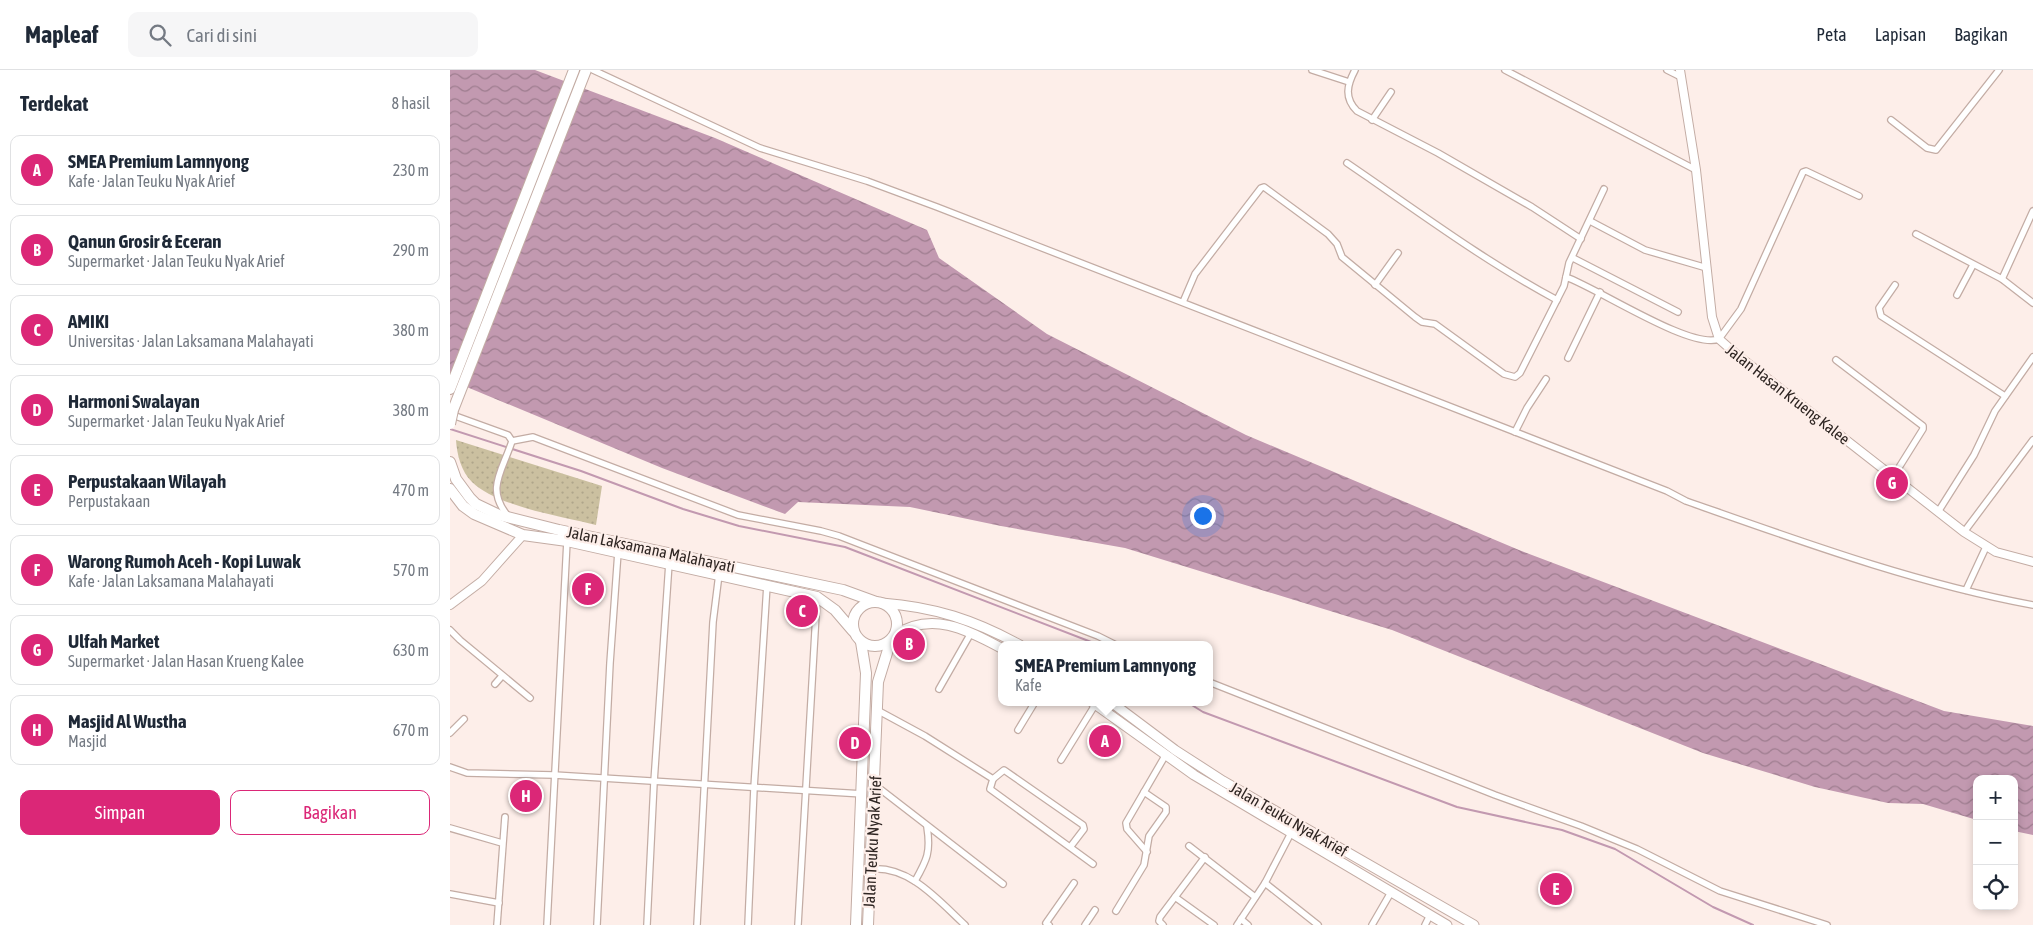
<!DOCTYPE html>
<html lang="id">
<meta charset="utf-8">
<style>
body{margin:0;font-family:"Asap Condensed",sans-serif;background:#f6f6f7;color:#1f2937}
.controls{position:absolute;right:15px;bottom:15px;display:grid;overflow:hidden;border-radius:10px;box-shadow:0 2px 8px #0003}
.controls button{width:45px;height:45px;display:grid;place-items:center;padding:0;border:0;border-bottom:1px solid #e0e1e3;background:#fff;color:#1f2937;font:25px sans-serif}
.you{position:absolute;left:752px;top:445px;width:18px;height:18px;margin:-12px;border:4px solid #fff;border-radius:50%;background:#1a73e8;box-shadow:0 0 0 8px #1a73e833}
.badge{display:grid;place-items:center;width:32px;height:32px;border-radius:50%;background:#db2777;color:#fff;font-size:16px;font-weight:700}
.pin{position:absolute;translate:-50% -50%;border:2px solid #fff;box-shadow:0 1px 5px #0006}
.popup{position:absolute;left:548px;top:571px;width:215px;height:65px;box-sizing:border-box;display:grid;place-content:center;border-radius:10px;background:#fff;filter:drop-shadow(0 1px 4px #0005);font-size:16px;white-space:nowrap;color:#747a83}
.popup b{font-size:19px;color:#1f2937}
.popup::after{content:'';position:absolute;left:50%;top:100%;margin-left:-10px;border:10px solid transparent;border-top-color:#fff}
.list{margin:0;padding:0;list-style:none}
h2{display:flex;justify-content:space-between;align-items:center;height:65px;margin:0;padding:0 20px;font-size:21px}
h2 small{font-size:16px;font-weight:400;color:#747a83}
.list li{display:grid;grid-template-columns:32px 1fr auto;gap:15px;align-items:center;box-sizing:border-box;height:70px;margin:0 10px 10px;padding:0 10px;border:1px solid #e0e1e3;border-radius:10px}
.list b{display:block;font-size:19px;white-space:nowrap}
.list p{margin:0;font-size:16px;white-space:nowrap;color:#747a83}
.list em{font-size:16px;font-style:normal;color:#747a83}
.actions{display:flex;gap:10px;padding:15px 20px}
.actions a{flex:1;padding:11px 0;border:1px solid #db2777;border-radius:10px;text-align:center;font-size:18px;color:#db2777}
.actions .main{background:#db2777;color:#fff}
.icon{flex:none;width:28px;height:28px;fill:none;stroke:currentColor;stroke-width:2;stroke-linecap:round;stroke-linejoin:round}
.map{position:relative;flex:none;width:1583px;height:855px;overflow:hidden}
header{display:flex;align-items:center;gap:30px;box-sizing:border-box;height:70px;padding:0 25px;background:#fff;border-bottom:1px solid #e0e1e3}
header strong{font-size:24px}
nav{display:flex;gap:28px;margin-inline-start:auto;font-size:18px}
.search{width:350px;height:45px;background:#f6f6f7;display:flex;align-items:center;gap:12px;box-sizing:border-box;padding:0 18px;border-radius:10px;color:#747a83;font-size:19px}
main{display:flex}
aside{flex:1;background:#fff}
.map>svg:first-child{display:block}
.park{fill:url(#park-dots)}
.water{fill:url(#water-waves)}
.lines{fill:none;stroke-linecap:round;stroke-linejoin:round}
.stream{stroke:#c299b0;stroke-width:2}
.minor-casing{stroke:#c3aca4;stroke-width:8}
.tertiary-casing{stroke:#c3aca4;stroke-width:10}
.secondary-casing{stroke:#c3aca4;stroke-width:11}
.trunk-casing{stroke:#c3aca4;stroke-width:12}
.minor{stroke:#fff;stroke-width:5.5}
.tertiary{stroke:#fff;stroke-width:8}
.secondary{stroke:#fff;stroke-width:9}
.trunk{stroke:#fff;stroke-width:10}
.trunk-bridge-casing{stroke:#c3aca4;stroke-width:12;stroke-linecap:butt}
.trunk-bridge{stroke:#fff;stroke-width:10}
.labels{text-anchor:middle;stroke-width:4.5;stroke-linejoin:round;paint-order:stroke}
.street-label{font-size:16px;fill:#2e2522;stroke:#fdeee9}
</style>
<header>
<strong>Mapleaf</strong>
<div class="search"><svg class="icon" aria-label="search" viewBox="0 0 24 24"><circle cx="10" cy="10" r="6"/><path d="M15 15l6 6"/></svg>Cari di sini</div>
<nav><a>Peta</a><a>Lapisan</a><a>Bagikan</a></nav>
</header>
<main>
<aside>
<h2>Terdekat<small>8 hasil</small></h2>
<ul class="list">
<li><span class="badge">A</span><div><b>SMEA Premium Lamnyong</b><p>Kafe · Jalan Teuku Nyak Arief</p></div><em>230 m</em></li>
<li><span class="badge">B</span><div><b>Qanun Grosir &amp; Eceran</b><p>Supermarket · Jalan Teuku Nyak Arief</p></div><em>290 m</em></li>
<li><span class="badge">C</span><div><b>AMIKI</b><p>Universitas · Jalan Laksamana Malahayati</p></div><em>380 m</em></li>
<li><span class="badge">D</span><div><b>Harmoni Swalayan</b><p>Supermarket · Jalan Teuku Nyak Arief</p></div><em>380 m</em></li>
<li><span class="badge">E</span><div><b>Perpustakaan Wilayah</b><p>Perpustakaan</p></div><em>470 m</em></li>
<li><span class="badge">F</span><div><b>Warong Rumoh Aceh - Kopi Luwak</b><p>Kafe · Jalan Laksamana Malahayati</p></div><em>570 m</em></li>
<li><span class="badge">G</span><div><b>Ulfah Market</b><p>Supermarket · Jalan Hasan Krueng Kalee</p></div><em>630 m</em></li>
<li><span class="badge">H</span><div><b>Masjid Al Wustha</b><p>Masjid</p></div><em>670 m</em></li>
</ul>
<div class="actions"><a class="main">Simpan</a><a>Bagikan</a></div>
</aside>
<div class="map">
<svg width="1583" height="855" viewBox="0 0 1583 855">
<defs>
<pattern id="park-dots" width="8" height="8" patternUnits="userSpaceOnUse" patternTransform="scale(1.25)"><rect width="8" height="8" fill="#cbc0a0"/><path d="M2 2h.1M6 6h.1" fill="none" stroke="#afa58a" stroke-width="1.8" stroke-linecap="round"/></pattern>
<pattern id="water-waves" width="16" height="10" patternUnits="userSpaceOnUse" patternTransform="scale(1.25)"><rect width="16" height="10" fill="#c299b0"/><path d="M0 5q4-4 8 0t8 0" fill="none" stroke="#9e7d8f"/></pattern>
</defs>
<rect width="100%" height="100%" fill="#fdeee9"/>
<!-- park -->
<path class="park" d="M6,370L152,416L146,455C111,446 48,437 22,412C11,401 7,385 6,370Z"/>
<!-- water -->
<polygon class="water" points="0,0 85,0 265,68 477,160 489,188 597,264 796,365 1069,480 1494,641 1583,656 1583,765 1564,761 1564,709 1527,709 1527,750 1473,734 1438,733 1365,717 1253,683 942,560 675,478 551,456 460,437 348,432 335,444 212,398 0,310"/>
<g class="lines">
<!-- stream -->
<g class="stream">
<polyline points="0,359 131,401 233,439 289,456 395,477 649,575"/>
<polyline points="737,632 753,642 1007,737 1112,760 1165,779 1263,837 1303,855"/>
</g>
<!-- minor casing -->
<g class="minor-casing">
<g id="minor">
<path d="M143,0L310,78L417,111L487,137L1217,421L1236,431C1350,471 1464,513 1583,535"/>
<polyline points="862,0 899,12"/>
<path d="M905,0C897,15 894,28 907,41L988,83L1082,137L1131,169"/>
<polyline points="1055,0 1246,100"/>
<polyline points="1217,0 1231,7"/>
<polyline points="922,50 941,22"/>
<polyline points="1441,50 1477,78 1486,80 1549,0"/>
<path d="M897,93C966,140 1034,191 1107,230"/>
<polyline points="1140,151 1195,180 1257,198"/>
<polyline points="1466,164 1552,209 1583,233"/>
<polyline points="1123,188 1228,242"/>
<path d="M1116,207C1149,219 1241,280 1269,269L1291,239L1353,102L1356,101L1409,126"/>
<polyline points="1552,209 1583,141"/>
<polyline points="925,215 948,183"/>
<polyline points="1445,215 1429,238 1431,246 1555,326"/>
<polyline points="1507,225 1523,195"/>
<polyline points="733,232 745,204 811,118 814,117 878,164 887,174 892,187 965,247 972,252 985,254 1054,304 1065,307 1070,303 1114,216 1119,193 1154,119"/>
<polyline points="1118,288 1150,222"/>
<polyline points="1386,290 1473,356 1473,359 1443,407"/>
<path d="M0,344L58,365L62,371L61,374C51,403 36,420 58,446"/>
<polyline points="1065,362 1077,338 1096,309"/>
<polyline points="62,371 83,367 288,445 371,461 389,466 648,566 666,575"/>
<polyline points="1488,442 1524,385 1545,341 1583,287"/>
<polyline points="1514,462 1583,370"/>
<polyline points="1516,520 1536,477"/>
<polyline points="0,560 10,570 80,628"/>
<polyline points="759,612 1045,725 1131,756 1187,779 1270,821 1377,855"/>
<polyline points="45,614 52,606"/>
<polyline points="489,619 521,563"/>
<polyline points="427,640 475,666 543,709 540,719 643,794"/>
<polyline points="568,660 585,632"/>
<polyline points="0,663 14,649"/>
<polyline points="611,690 645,635"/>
<polyline points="0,697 17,703 104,705 413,724"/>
<polyline points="543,709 554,700 633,755 634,759 621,776"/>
<polyline points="425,715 553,814"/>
<polyline points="0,758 52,773"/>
<polyline points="739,776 805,827"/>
<polyline points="697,782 677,759 676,753 715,686"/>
<path d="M421,799C460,796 488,830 515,855"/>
<path d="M465,811C477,790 481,782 477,757"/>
<polyline points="815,813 868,855"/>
<polyline points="0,824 49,833"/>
<polyline points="725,827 764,855"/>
<polyline points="666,841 694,795 699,766 716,742 716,737 694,722"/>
<polyline points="791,849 798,855"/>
<polyline points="47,855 55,747"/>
<polyline points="97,855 117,471"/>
<polyline points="147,855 160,593 168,482"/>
<polyline points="197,855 204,712 219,493"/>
<polyline points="247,855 263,552 269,504"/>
<polyline points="298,855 304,718 317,515"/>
<polyline points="348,855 367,527"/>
<polyline points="599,855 596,853 624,813"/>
<polyline points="635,855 645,840"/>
<polyline points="713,855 709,851 710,847 755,787"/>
<polyline points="787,855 815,813 841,763"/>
<polyline points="922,855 940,824"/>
<polyline points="975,855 980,845"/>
</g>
</g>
<!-- tertiary casing -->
<g class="tertiary-casing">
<g id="tertiary">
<polyline points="1230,0 1246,100 1262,247 1269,269 1286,284 1514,462 1546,482 1583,492"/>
<polyline points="0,535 32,511 73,465"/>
</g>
</g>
<!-- secondary casing -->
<g class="secondary-casing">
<g id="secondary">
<path d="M432,533C485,537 524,550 570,575"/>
<path d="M445,565C481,541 516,559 551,578"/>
<polyline points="642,632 744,705 997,855"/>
<polyline points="661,632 725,680 773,711 1024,855"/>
</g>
</g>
<!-- trunk casing -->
<g class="trunk-casing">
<g id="trunk">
<polyline points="0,319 124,0"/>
<polyline points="3,340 136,0"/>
<polyline points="0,392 6,409 20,428 26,434 49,445 109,460 393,520 426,532"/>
<polyline points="0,419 13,436 24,444 73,465 117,471 367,527 385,540 403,561"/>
<circle cx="425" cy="554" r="22"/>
<polyline points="406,855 416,603 411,572"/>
<polyline points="418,855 428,612 441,570"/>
</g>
</g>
<!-- minor -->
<use href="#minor" class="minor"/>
<!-- tertiary -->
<use href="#tertiary" class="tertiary"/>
<!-- secondary -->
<use href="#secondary" class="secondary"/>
<!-- trunk -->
<use href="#trunk" class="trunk"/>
<!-- trunk-bridge casing -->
<g class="trunk-bridge-casing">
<polyline id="trunk-bridge" points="0,354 3,340"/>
</g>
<!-- trunk-bridge -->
<use href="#trunk-bridge" class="trunk-bridge"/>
</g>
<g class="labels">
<!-- street labels -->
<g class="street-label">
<text transform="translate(1338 324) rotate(38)" y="6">Jalan Hasan Krueng Kalee</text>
<text transform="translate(201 479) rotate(12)" y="6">Jalan Laksamana Malahayati</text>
<text transform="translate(839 749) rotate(30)" y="6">Jalan Teuku Nyak Arief</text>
<text transform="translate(422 772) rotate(-87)" y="6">Jalan Teuku Nyak Arief</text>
</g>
</g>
</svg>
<div class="controls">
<button>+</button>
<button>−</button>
<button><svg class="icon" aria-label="locate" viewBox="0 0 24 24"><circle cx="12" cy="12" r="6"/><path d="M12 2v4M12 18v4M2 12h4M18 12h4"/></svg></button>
</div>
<div class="you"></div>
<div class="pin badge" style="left:655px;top:671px">A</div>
<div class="popup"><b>SMEA Premium Lamnyong</b>Kafe</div>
<div class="pin badge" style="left:459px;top:574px">B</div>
<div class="pin badge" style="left:352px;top:541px">C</div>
<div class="pin badge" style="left:405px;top:673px">D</div>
<div class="pin badge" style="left:1106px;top:819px">E</div>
<div class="pin badge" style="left:138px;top:519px">F</div>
<div class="pin badge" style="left:1442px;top:413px">G</div>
<div class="pin badge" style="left:76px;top:726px">H</div>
</div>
</main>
